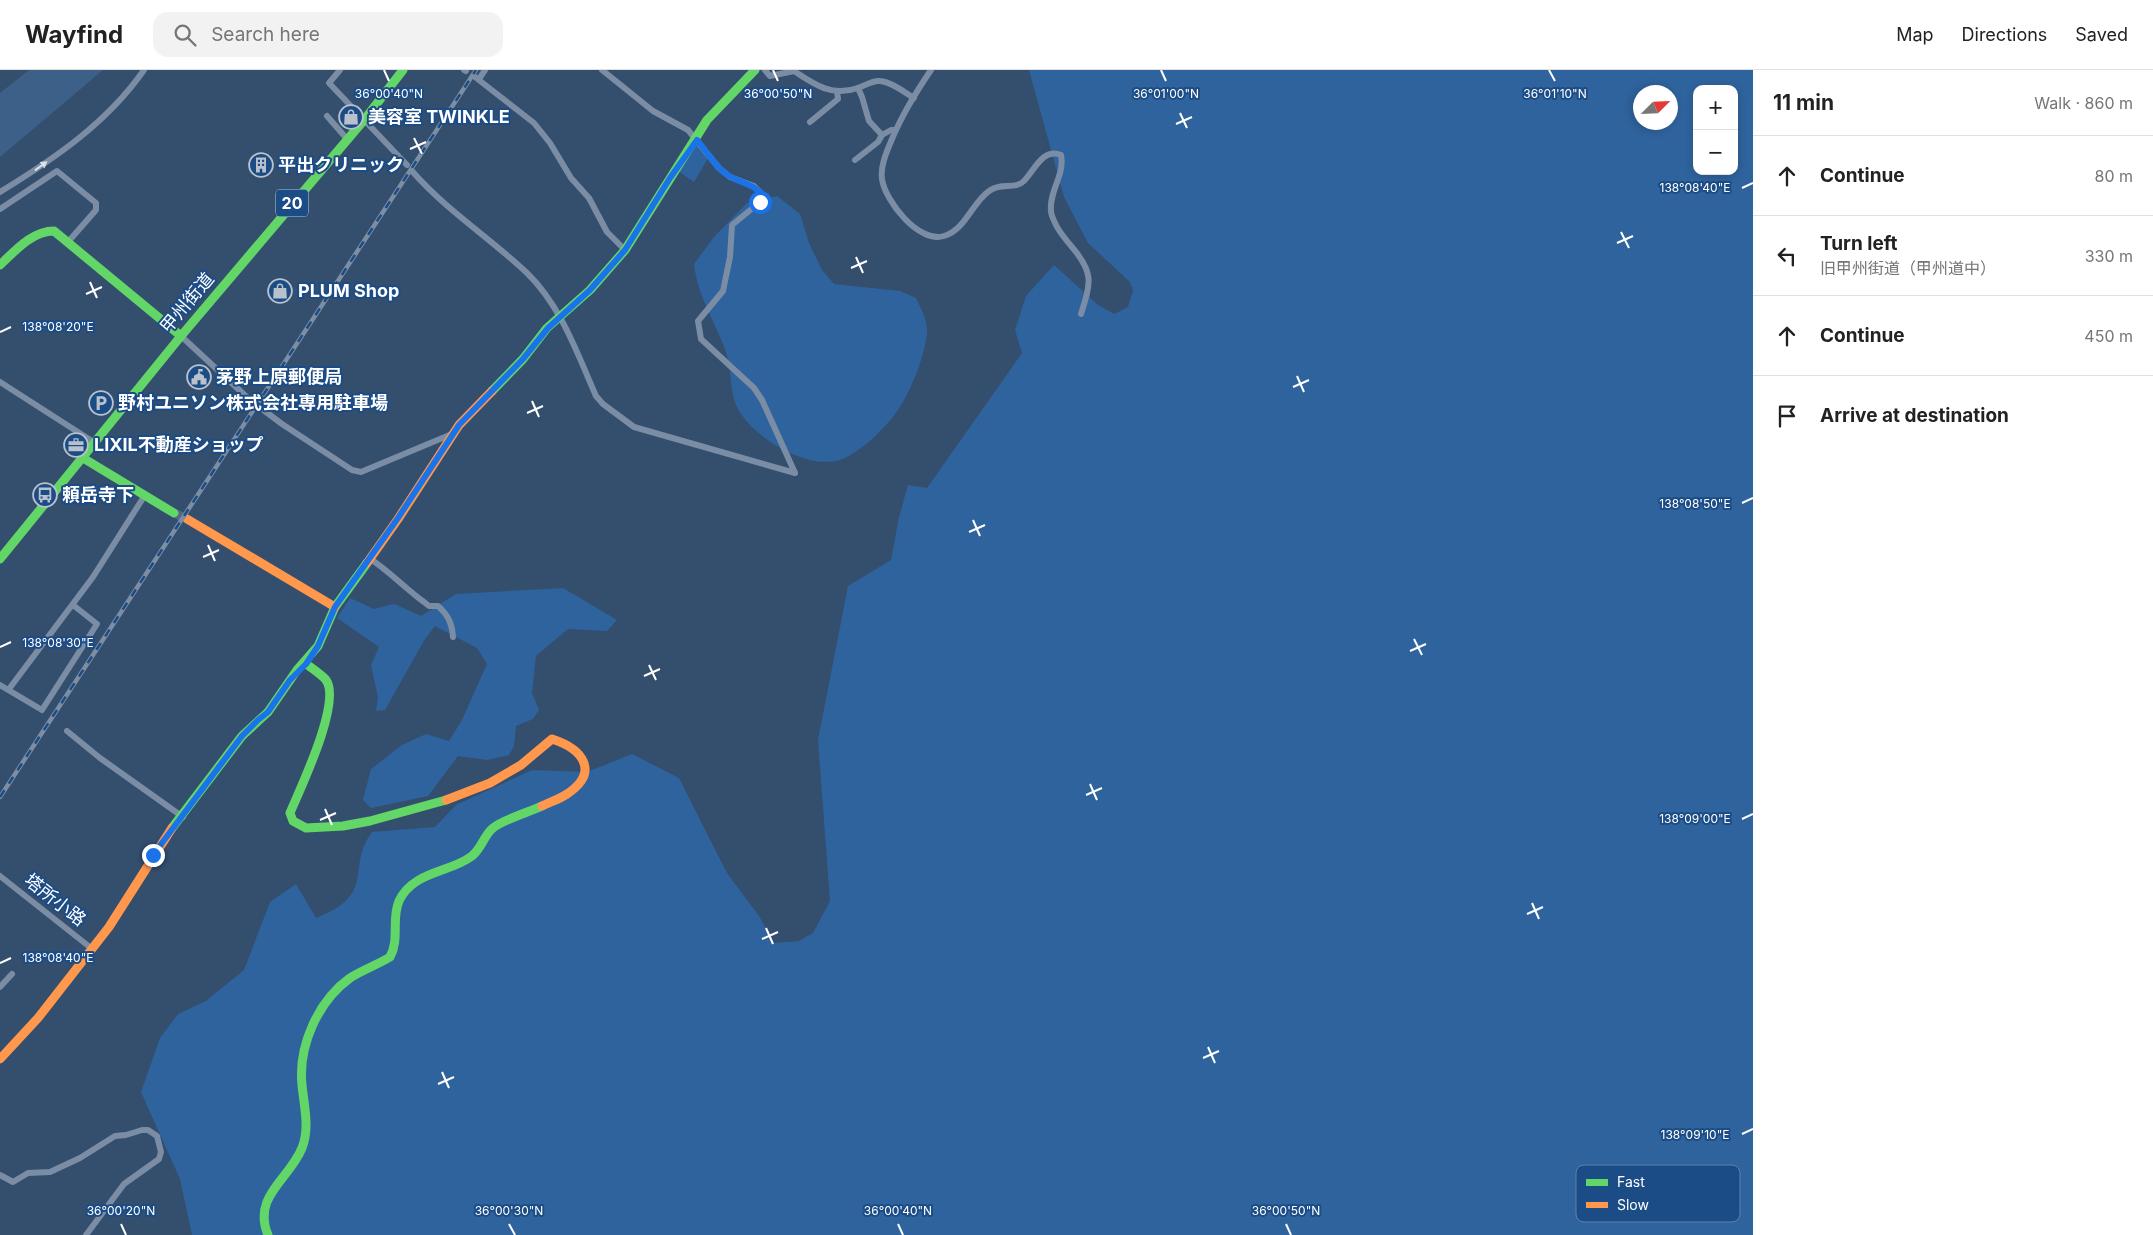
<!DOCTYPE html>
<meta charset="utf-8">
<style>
body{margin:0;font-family:Inter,"Noto Sans JP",sans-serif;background:#f2f2f2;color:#222}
.controls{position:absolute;right:15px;top:15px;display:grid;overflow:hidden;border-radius:10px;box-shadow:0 2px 8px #0003}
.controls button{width:45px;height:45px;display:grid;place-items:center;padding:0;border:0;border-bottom:1px solid #e0e0e0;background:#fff;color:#222;font:25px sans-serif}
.compass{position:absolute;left:1633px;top:15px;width:45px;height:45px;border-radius:50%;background:#fff;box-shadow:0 2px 8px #0003;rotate:66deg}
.stop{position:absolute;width:15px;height:15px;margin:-11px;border:4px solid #1a73e8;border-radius:50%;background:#fff}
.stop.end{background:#1a73e8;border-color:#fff;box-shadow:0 1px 5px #0008}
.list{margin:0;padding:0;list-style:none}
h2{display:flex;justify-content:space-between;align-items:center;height:65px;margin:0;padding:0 20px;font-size:21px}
h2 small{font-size:16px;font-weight:400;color:#767676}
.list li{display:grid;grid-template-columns:32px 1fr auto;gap:15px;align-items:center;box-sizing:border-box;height:80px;padding:0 20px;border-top:1px solid #e0e0e0}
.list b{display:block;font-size:19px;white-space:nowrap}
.list p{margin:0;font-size:16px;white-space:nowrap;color:#767676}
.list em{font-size:16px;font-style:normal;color:#767676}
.icon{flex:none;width:28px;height:28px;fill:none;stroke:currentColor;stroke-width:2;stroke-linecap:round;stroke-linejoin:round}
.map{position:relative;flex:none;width:1753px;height:1165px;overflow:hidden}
header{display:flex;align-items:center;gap:30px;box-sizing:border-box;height:70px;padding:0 25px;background:#fff;border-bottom:1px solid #e0e0e0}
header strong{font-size:24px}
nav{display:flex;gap:28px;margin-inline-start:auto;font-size:18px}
.search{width:350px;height:45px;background:#f2f2f2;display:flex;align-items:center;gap:12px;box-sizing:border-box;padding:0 18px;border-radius:15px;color:#767676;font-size:19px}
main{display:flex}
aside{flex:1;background:#fff}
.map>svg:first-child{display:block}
.green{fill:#2f639d;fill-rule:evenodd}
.water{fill:#3d6089}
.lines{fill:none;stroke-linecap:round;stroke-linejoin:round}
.secondary-tunnel{stroke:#526984;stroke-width:9;stroke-dasharray:9 4.5;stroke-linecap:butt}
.street{stroke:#7a8da4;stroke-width:6}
.fast{stroke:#63d668;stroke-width:9}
.slow{stroke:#ff974d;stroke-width:9}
.rail-casing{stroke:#7b8ea3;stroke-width:4.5}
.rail{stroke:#1b4c86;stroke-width:2.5;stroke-dasharray:8;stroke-linecap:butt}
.oneway{fill:#dee2e8}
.route{stroke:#1a73e8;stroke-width:6}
.ticks{fill:none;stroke:#fff;stroke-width:2}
.labels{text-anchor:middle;stroke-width:4;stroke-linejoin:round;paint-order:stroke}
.shield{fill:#1b4c86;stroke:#bbc9db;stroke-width:1}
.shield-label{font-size:16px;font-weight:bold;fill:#fff}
.poi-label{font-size:18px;font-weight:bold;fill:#fff;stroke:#1b4c86;text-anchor:start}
.street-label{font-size:18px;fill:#fff;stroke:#1b4c86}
.key{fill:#1b4c86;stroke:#5f82aa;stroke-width:1}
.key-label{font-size:14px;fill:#fff}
.ticks-label{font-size:12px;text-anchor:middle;fill:#fff;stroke:#1b4c86;stroke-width:4;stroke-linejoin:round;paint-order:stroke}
</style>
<header>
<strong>Wayfind</strong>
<div class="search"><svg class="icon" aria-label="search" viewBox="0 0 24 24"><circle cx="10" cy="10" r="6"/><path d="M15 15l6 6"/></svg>Search here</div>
<nav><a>Map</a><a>Directions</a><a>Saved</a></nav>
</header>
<main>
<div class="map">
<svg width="1753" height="1165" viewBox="0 0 1753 1165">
<rect width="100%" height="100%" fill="#344e6e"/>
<!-- green -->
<g class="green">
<path d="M1029,0H1753V1165H192L180,1109L141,1022L160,968L178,944L206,931L244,900L270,832L296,814L316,848C378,824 345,799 372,762L435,757L456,735L532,700L587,702L632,684L679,708L727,803L759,846L774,873L799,871L813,863L830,831L818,670L848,516L891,490L899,447L908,415L927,418L1022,283L1015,260L1026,226L1054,195L1097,234L1114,244L1128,237L1133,221L1130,212L1088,173L1064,127ZM1697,19H1734V101H1697ZM1640,22H1670V52H1640Z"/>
<polygon points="696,75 708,88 694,112 678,101"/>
<path d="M777,126L800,144L809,173L822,200L834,214L900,221L916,228C921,239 928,251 927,264C924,287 914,312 903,332C893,351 858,387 836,391C804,397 759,370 741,344C728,325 733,303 726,282C715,251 698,228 694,194L714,167L747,133Z"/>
<polygon points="563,518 617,550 607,561 568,559 536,586 532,623 539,640 533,649 516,656 514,676 509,685 487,690 458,686 428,726 371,738 363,730 371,699 402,675 426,664 449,671 462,650 487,594 477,578 435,556 425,569 385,640 376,641 378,627 371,595 379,577 337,548 350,528 374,539 394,534 421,546 456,524"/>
</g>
<!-- water -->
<polygon class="water" points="29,0 103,0 0,87 0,23"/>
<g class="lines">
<!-- secondary-tunnel -->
<polyline class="secondary-tunnel" points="174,443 187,449"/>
<!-- street -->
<g class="street">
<polyline points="340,0 329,13 407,95"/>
<polyline points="464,0 466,1"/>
<polyline points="602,0 653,41 688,60 719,98 730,107 754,116 761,123 760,132 732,155 730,187 723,221 698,251 701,269 754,318 762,330 795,403"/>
<path d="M765,0L770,6L794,1C815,15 832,27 858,18C865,16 872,10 880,11C892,12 904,22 914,28"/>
<path d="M931,0C916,22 902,45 892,69C887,81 880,96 882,109C885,131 919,174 944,166C966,159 972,133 989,121C1001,112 1015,120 1024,111C1034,101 1043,77 1061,85C1065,105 1049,121 1051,141C1051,145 1054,151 1056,155C1060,163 1066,170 1072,177C1094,203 1091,212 1081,244"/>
<polyline points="475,7 534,53 550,73 571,108 589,128 607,162 625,180"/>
<polyline points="479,9 485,0"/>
<polyline points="858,18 862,27 869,51 882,65 891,60 896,60"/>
<polyline points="327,46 347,69"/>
<polyline points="810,52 838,29 837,21"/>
<polyline points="855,90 878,72 882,65"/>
<path d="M412,101C447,141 489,167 527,203C561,236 577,283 596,326L603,334L634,357L795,403"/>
<path d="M0,122C54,89 107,53 144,0"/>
<polyline points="0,139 57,101 96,133 96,140 68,172"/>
<polyline points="181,266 250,330 282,354 352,400 361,402 452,364"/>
<polyline points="0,312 95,373"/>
<path d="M369,488C389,501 405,518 424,532L429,536H438C448,545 452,553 453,567"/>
<polyline points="0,615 42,640 97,554 73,535"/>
<polyline points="9,619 93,507 145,425"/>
<polyline points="67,661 100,688 183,747"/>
<polyline points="0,806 91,878"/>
<polyline points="0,917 12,904"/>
<polyline points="0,1105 13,1112 28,1103 50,1102 80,1088 115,1066 126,1065 142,1060 148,1060 157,1066 161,1082 159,1089 124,1114 86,1165"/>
</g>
<!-- fast -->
<g class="fast">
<path d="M0,195C15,181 32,161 54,161L181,266"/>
<polyline points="492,321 523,289 547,258 590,220 625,180 707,50 755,0"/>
<polyline points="83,388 174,443"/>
<polyline points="0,489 181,266 364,50 403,0"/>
<path d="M305,593C311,598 321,604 326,610C342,632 300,719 290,743L293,751L306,758L343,756L370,751L446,730"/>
<polyline points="172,758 242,666 268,642 297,600 318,576 335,537 367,493"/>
<path d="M268,1165C252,1126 289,1110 302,1078C310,1058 304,1036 302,1015C298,976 318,931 350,908C362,900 377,895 390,887C400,869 391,849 399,831C413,801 450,803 472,786C482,778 484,765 493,758C502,750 529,742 542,736"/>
</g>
<!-- slow -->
<g class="slow">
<polyline points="187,449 335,537"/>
<polyline points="367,493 398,449 459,355 492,321"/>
<path d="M446,730L490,713L521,695L552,669C583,679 600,702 567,724C560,729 550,732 542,736"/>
<polyline points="0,989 38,948 109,857 172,758"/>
</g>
<!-- rail casing -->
<g class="rail-casing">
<polyline id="rail" points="0,727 476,0"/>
</g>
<!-- rail -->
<use href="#rail" class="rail"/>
</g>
<!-- one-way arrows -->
<defs><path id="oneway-solid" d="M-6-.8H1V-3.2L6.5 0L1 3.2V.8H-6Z" transform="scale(1.25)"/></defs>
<use class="oneway" href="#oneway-solid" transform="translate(41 96) rotate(-36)"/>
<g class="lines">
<!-- route -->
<path class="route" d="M153,785L242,666L258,650L268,642L290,610L306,594L318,576L335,537L398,448L459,355L523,289L548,258L590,220L625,180L670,108L697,70C707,82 716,98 729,106C740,113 752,113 761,123L760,132"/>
</g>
<!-- ticks -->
<path class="ticks" d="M384,0L389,11M773,0L778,11M1161,0L1166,11M1549,0L1555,11M1180,43L1187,58M1176,54L1192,47M414,68L422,84M410,79L426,72M1742,118L1753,113M1621,162L1629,178M1617,173L1633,166M856,187L863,203M851,198L867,191M90,212L97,228M86,224L102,217M0,262L11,257M1297,306L1304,322M1293,317L1309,310M532,331L539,347M527,343L543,336M1742,433L1753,428M973,450L980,466M969,462L985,455M208,475L215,491M203,487L219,480M1414,569L1422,585M0,577L11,572M1410,581L1426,574M649,595L656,610M644,606L660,599M1090,714L1097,730M1086,725L1102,718M325,739L332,755M1742,749L1753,744M320,750L336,743M1532,833L1539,849M1527,844L1543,837M766,858L773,874M762,869L778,862M0,893L11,888M1208,977L1215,993M1203,988L1219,981M442,1002L449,1018M438,1014L454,1007M1742,1064L1753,1059M121,1154L126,1165M509,1154L515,1165M898,1154L903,1165M1286,1154L1291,1165"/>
<!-- icons -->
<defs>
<g id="shop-ring" transform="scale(1.25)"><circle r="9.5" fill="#1b4c86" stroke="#b8c1cc" stroke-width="1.5"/><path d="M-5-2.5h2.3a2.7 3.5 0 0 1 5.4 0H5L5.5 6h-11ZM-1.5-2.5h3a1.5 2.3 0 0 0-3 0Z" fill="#b8c1cc"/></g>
<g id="building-ring" transform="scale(1.25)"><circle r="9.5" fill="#1b4c86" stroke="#b8c1cc" stroke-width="1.5"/><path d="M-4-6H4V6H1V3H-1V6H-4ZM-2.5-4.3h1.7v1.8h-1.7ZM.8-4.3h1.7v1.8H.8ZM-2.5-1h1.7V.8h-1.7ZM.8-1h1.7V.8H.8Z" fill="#b8c1cc"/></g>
<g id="civic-ring" transform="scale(1.25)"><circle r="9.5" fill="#1b4c86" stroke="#b8c1cc" stroke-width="1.5"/><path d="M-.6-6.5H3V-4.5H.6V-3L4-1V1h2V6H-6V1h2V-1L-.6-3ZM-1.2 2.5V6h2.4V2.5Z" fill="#b8c1cc"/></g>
<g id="parking-ring" transform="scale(1.25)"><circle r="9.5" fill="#1b4c86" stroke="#b8c1cc" stroke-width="1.5"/><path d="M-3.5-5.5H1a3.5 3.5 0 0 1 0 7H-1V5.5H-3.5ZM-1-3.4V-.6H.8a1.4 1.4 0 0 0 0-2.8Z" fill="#b8c1cc"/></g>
<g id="office-ring" transform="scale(1.25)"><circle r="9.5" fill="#1b4c86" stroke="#b8c1cc" stroke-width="1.5"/><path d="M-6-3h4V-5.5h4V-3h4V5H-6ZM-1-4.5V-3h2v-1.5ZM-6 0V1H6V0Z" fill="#b8c1cc"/></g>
<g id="bus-ring" transform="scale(1.25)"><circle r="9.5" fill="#1b4c86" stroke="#b8c1cc" stroke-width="1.5"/><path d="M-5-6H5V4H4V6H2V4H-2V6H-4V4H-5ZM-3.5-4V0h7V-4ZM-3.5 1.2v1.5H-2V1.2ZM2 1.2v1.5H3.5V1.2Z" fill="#b8c1cc"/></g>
</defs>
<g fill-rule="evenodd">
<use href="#shop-ring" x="351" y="47"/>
<use href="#building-ring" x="261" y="95"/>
<use href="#shop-ring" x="280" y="221"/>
<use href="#civic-ring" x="199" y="307"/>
<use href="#parking-ring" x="101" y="333"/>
<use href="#office-ring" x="76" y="375"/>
<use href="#bus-ring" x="45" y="425"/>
</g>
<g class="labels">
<!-- shield labels -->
<rect class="shield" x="276" y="119.5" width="32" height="27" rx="4"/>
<g class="shield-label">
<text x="292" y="139">20</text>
</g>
<!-- poi labels -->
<g class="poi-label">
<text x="368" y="53">美容室 TWINKLE</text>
<text x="278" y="101">平出クリニック</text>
<text x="298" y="227">PLUM Shop</text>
<text x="216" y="313">茅野上原郵便局</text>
<text x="118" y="339">野村ユニソン株式会社専用駐車場</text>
<text x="94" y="381">LIXIL不動産ショップ</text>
<text x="62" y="431">頼岳寺下</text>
</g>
<!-- street labels -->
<g class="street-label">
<text transform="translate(187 233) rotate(-50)" y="6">甲州街道</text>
<text transform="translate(55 830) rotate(38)" y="6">塔所小路</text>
</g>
</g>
<!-- legend -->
<rect x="1576" y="1095" width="164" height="57" rx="8" class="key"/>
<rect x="1586" y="1109" width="22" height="7" fill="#63d668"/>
<rect x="1586" y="1132" width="22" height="6" fill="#ff974d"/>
<g class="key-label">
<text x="1617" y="1117">Fast</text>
<text x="1617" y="1140">Slow</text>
</g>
<g class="ticks-label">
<text x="778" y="28">36°00'50"N</text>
<text x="1166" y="28">36°01'00"N</text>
<text x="389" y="28">36°00'40"N</text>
<text x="1555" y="28">36°01'10"N</text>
<text x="1695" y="122">138°08'40"E</text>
<text x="58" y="261">138°08'20"E</text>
<text x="1695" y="438">138°08'50"E</text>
<text x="58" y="577">138°08'30"E</text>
<text x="1695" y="753">138°09'00"E</text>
<text x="58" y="892">138°08'40"E</text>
<text x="1695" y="1069">138°09'10"E</text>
<text x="121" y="1145">36°00'20"N</text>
<text x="509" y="1145">36°00'30"N</text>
<text x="898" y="1145">36°00'40"N</text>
<text x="1286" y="1145">36°00'50"N</text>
</g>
</svg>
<div class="controls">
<button>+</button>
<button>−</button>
</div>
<svg class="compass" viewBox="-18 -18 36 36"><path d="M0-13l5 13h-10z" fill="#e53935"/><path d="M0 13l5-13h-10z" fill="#767676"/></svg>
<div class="stop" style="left:760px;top:132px"></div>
<div class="stop end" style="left:153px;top:785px"></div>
</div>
<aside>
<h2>11 min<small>Walk · 860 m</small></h2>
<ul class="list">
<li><svg class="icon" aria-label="ahead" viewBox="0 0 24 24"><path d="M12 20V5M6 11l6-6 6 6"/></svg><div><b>Continue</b></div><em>80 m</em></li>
<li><svg class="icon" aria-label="left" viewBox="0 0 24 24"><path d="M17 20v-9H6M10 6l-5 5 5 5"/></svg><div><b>Turn left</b><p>旧甲州街道（甲州道中）</p></div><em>330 m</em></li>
<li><svg class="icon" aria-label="ahead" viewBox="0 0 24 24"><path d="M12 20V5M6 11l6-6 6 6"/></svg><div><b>Continue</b></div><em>450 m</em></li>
<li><svg class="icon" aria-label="arrive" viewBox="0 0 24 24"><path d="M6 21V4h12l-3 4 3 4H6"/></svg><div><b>Arrive at destination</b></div></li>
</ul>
</aside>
</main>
